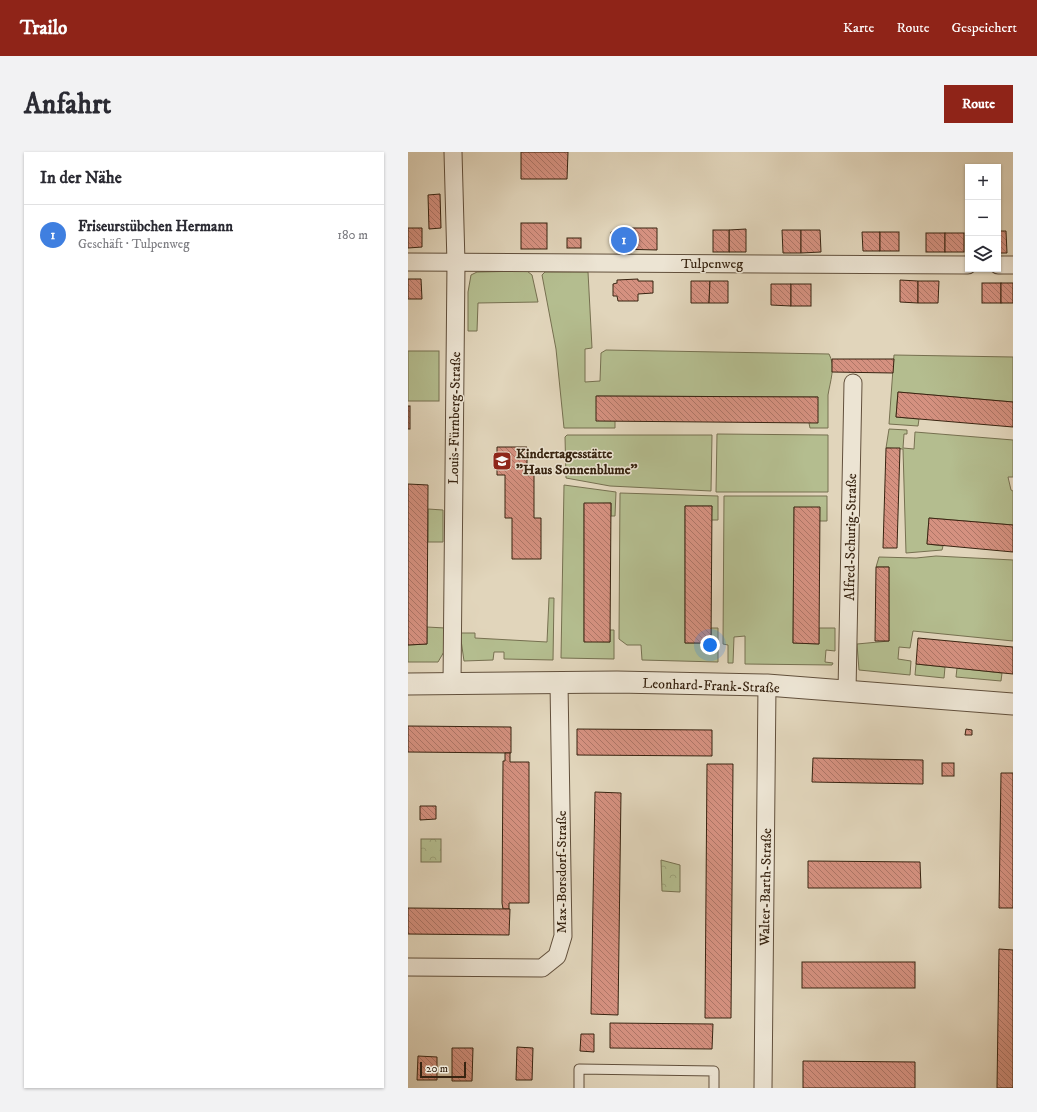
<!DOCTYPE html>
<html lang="de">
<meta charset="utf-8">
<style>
body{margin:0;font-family:"IM FELL DW Pica",serif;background:#f2f2f3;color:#2b2b33}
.controls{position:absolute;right:12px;top:12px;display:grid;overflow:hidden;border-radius:0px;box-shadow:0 1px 3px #0004}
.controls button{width:36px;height:36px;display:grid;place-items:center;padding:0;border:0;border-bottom:1px solid #e1e1e2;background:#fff;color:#2b2b33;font:20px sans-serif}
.scale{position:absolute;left:12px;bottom:10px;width:46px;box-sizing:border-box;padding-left:4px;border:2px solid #382411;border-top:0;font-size:11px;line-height:14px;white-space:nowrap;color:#382411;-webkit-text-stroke:3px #ece4d3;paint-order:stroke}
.you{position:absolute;left:302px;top:493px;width:14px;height:14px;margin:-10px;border:3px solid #fff;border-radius:50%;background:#1a73e8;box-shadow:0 0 0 6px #1a73e833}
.badge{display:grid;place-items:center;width:26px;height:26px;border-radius:50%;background:#8f2418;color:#fff;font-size:13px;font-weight:700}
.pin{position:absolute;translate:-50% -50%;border:2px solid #fff;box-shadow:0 1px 4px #0006}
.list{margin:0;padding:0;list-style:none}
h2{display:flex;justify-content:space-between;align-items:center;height:52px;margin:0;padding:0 16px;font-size:17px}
h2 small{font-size:13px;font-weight:400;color:#7c7c81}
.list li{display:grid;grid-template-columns:26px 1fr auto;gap:12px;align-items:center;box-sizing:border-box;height:60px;padding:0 16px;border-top:1px solid #e1e1e2}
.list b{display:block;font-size:15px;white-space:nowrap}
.list p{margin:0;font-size:13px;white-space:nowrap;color:#7c7c81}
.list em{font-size:13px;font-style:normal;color:#7c7c81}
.icon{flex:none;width:22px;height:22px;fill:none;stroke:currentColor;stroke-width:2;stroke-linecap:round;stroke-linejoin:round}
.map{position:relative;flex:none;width:605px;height:936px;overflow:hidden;border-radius:0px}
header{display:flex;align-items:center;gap:24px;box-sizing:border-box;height:56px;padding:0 20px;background:#8f2418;color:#fff}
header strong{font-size:19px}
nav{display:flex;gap:22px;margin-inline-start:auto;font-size:14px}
.intro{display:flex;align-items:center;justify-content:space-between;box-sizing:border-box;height:96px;padding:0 24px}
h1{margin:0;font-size:28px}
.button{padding:10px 18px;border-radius:0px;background:#8f2418;color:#fff;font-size:14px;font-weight:700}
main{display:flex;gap:24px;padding:0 24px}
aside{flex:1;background:#fff;border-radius:0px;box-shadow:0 1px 3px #0004}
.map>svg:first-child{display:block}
.grass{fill:#b4bd8f;stroke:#767050}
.park{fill:url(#park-crowns);stroke:#767050}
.building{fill:url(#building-back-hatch);stroke:#382411}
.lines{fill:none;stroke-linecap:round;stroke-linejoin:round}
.service-casing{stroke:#62503c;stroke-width:11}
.minor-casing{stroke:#62503c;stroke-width:19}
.tertiary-casing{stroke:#62503c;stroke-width:23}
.service{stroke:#ece4d3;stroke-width:9}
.minor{stroke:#ece4d3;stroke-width:17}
.tertiary{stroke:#ece4d3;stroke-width:21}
.labels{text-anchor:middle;stroke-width:3;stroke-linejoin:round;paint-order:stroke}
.street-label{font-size:14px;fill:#382411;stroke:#ece4d3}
.poi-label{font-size:14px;font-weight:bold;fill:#382411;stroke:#ece4d3;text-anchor:start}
</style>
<header>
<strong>Trailo</strong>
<nav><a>Karte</a><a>Route</a><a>Gespeichert</a></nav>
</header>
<div class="intro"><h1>Anfahrt</h1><a class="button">Route</a></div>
<main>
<aside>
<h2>In der Nähe<small></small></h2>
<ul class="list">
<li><span class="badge" style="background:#3f7fe0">1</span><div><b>Friseurstübchen Hermann</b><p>Geschäft · Tulpenweg</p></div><em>180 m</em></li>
</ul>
</aside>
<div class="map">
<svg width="605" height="936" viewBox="0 0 605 936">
<defs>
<pattern id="park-crowns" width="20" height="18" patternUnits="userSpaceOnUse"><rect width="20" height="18" fill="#b4bd8f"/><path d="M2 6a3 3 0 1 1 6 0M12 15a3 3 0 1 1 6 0" fill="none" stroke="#9ca27a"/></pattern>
<pattern id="building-back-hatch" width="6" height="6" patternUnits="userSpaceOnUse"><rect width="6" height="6" fill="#d59180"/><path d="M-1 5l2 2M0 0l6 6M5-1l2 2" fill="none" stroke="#ae7667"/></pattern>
</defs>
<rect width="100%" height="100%" fill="#e1d5bb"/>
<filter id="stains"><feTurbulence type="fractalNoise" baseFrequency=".005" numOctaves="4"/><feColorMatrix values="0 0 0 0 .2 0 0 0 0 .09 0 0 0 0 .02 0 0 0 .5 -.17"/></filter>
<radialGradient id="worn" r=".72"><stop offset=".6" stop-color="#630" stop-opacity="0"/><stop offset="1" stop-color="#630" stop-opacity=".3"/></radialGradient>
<!-- grass -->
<g class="grass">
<polygon points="119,119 124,123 130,150 70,151 69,179 60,179 60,140 63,123 69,120"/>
<path d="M137,120H180L184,196L177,197V230L192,229L193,201L198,198L421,202C428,214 422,230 420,243C420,254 420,265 420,276H402L401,271L410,245L189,244L207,269V276H156L148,197L134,123Z"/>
<rect x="0" y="199" width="31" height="50"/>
<polygon points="486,203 605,205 605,250 490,240 488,265 511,267 510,274 481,272"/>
<polygon points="481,277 499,278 499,282 496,282 495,296 506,297 507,280 605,288 605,325 600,325 603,338 605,339 605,373 521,366 519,392 535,394 534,398 498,401 495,297 478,296"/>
<polygon points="309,282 420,283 420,340 308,340"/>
<polygon points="159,283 304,283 303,339 202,334 158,326 157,285"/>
<polygon points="156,333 208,340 207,364 203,364 203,351 176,352 176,489 202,490 202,478 206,478 206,507 153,506"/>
<polygon points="212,341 310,344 310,368 303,368 304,354 277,354 277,491 303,491 303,476 310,476 310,510 234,508 233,493 219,493 211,487"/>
<polygon points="316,344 419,344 419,369 412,369 386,355 385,491 411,492 411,476 427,476 427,499 418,498 417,510 425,511 424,513 337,512 337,484 326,485 325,511 320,511 320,493 315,492"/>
<polygon points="20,357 35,358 35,390 20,390"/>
<polygon points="528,404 605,408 605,489 505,479 502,496 491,495 490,507 503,509 502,523 451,518 449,492 481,489 481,415 468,415 471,405 508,406"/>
<polygon points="141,446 146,446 145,508 96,507 96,500 86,500 85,508 56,509 52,481 67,481 67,486 139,490"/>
<polygon points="19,475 37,476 37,498 30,510 0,510 0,493 19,492"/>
<polygon points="508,512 537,515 536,526 507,523"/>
<polygon points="549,516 594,521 593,529 548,525"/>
</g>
<!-- park -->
<g class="park">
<rect x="13" y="687" width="20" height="23"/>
<polygon points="253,708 272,713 272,740 254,739"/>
</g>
<!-- building -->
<g class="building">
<polygon points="113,0 160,0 159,27 113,27"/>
<polygon points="32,42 33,76 21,77 20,43"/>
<rect x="113" y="71" width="26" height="26"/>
<polygon points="0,76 14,76 14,95 0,96"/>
<polygon points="210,76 249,76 249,98 209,97 209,94 203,94 203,80 209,80"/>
<polygon points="338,77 338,100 321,100 321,78"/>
<rect x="305" y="78" width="16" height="22"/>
<polygon points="374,78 393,78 393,101 375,101"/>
<polygon points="393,78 412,78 413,100 393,101"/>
<polygon points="590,79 598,79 599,101 590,101"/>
<polygon points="454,80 472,80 472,99 455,99"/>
<rect x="472" y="80" width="19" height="19"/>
<rect x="518" y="81" width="19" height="19"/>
<rect x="537" y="81" width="19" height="19"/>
<rect x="159" y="86" width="14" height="10"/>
<polygon points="0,127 13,127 14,147 0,147"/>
<polygon points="230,127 230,129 245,129 245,141 230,142 230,149 210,149 209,144 205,144 205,132 209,131 209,128"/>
<polygon points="492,128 510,129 510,151 492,150"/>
<polygon points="283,129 302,129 301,151 283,151"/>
<polygon points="302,129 320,129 320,151 301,151"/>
<polygon points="510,129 531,129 530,151 510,151"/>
<rect x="574" y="131" width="19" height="20"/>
<rect x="593" y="131" width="12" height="20"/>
<polygon points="363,132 383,132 383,154 363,153"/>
<rect x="383" y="132" width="20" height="22"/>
<polygon points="424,207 486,207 485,221 424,220"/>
<polygon points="490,240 605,250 605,275 488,265"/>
<polygon points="188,244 410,245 410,271 188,269"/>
<rect x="0" y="254" width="2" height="23"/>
<polygon points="89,295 119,295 119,323 126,323 126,366 133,366 133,407 104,407 104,366 97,366 97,323 89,323"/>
<polygon points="478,296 492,296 489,396 475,396"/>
<polygon points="0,332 20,333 19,492 0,493"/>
<polygon points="176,351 203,351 202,490 176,490"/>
<polygon points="277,354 304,354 303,491 277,491"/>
<polygon points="386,355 412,355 411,492 385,491"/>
<polygon points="521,366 605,373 605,400 519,392"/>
<polygon points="468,415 481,415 481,489 467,489"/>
<polygon points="510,486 605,495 605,522 508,512"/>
<polygon points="0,574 103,575 103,601 0,600"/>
<polygon points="169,577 304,578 304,604 169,603"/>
<polygon points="558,577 564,578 564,583 557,583"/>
<polygon points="97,601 102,601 102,610 121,610 121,751 101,751 101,757 95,757 94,751 95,609 97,609"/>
<polygon points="405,606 515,608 515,632 404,630"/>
<rect x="534" y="611" width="12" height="13"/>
<polygon points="299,612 325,612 323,866 297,866"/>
<polygon points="593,621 605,621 605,756 591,756"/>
<polygon points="187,640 213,641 210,863 183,862"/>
<polygon points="12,654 28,654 28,667 12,668"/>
<polygon points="400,709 512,710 513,736 400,736"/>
<polygon points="0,756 102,757 101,783 0,782"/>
<polygon points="591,797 605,798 605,936 589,936"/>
<rect x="394" y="810" width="113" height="26"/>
<polygon points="202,871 305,872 304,897 202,896"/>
<polygon points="173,882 186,882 186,900 172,899"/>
<polygon points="109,895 125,896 124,928 108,928"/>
<polygon points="44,896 65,896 64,929 44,929"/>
<polygon points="10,904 29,905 29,928 9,928"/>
<polygon points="395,909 507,910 507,936 395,936"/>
</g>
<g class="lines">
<!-- service casing -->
<g class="service-casing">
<polyline id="service" points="171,936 171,917 306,919 306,936"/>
</g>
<!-- minor casing -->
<g class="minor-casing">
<g id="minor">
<polyline points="0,110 560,113"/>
<polyline points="590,113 605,113"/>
<polyline points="44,532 48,111 45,0"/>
<polyline points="439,539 445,231"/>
<polyline points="0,815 134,816 149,804 155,784 151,531"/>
<polyline points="355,936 359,533"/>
</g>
</g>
<!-- tertiary casing -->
<g class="tertiary-casing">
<polyline id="tertiary" points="0,532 209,530 359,533 605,552"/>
</g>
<!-- service -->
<use href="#service" class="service"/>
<!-- minor -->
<use href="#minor" class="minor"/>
<!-- tertiary -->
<use href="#tertiary" class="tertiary"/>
</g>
<!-- icons -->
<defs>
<g id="school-square" transform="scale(1)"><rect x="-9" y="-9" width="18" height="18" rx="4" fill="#8f2418" stroke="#ece4d3"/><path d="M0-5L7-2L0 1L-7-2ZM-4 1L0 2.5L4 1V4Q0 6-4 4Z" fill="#fff"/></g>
</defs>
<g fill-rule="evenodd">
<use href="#school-square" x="94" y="309"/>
</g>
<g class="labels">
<!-- street labels -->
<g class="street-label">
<text x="304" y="116">Tulpenweg</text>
<text transform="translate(46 266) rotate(-89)" y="5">Louis-Fürnberg-Straße</text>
<text transform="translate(442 385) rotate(-89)" y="5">Alfred-Schurig-Straße</text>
<text transform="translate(303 533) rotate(2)" y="5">Leonhard-Frank-Straße</text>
<text transform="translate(153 720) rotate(-90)" y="5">Max-Borsdorf-Straße</text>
<text transform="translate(357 735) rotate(-89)" y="5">Walter-Barth-Straße</text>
</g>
<!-- poi labels -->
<g class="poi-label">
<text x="108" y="306">Kindertagesstätte<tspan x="108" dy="16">"Haus Sonnenblume"</tspan></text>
</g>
</g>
<rect width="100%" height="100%" filter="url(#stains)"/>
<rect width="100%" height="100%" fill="url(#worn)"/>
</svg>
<div class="controls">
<button>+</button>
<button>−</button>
<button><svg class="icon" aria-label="layers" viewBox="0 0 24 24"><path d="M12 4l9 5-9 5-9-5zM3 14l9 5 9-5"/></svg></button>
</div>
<div class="scale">20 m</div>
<div class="you"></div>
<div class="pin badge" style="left:216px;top:88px;background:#3f7fe0">1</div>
</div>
</main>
